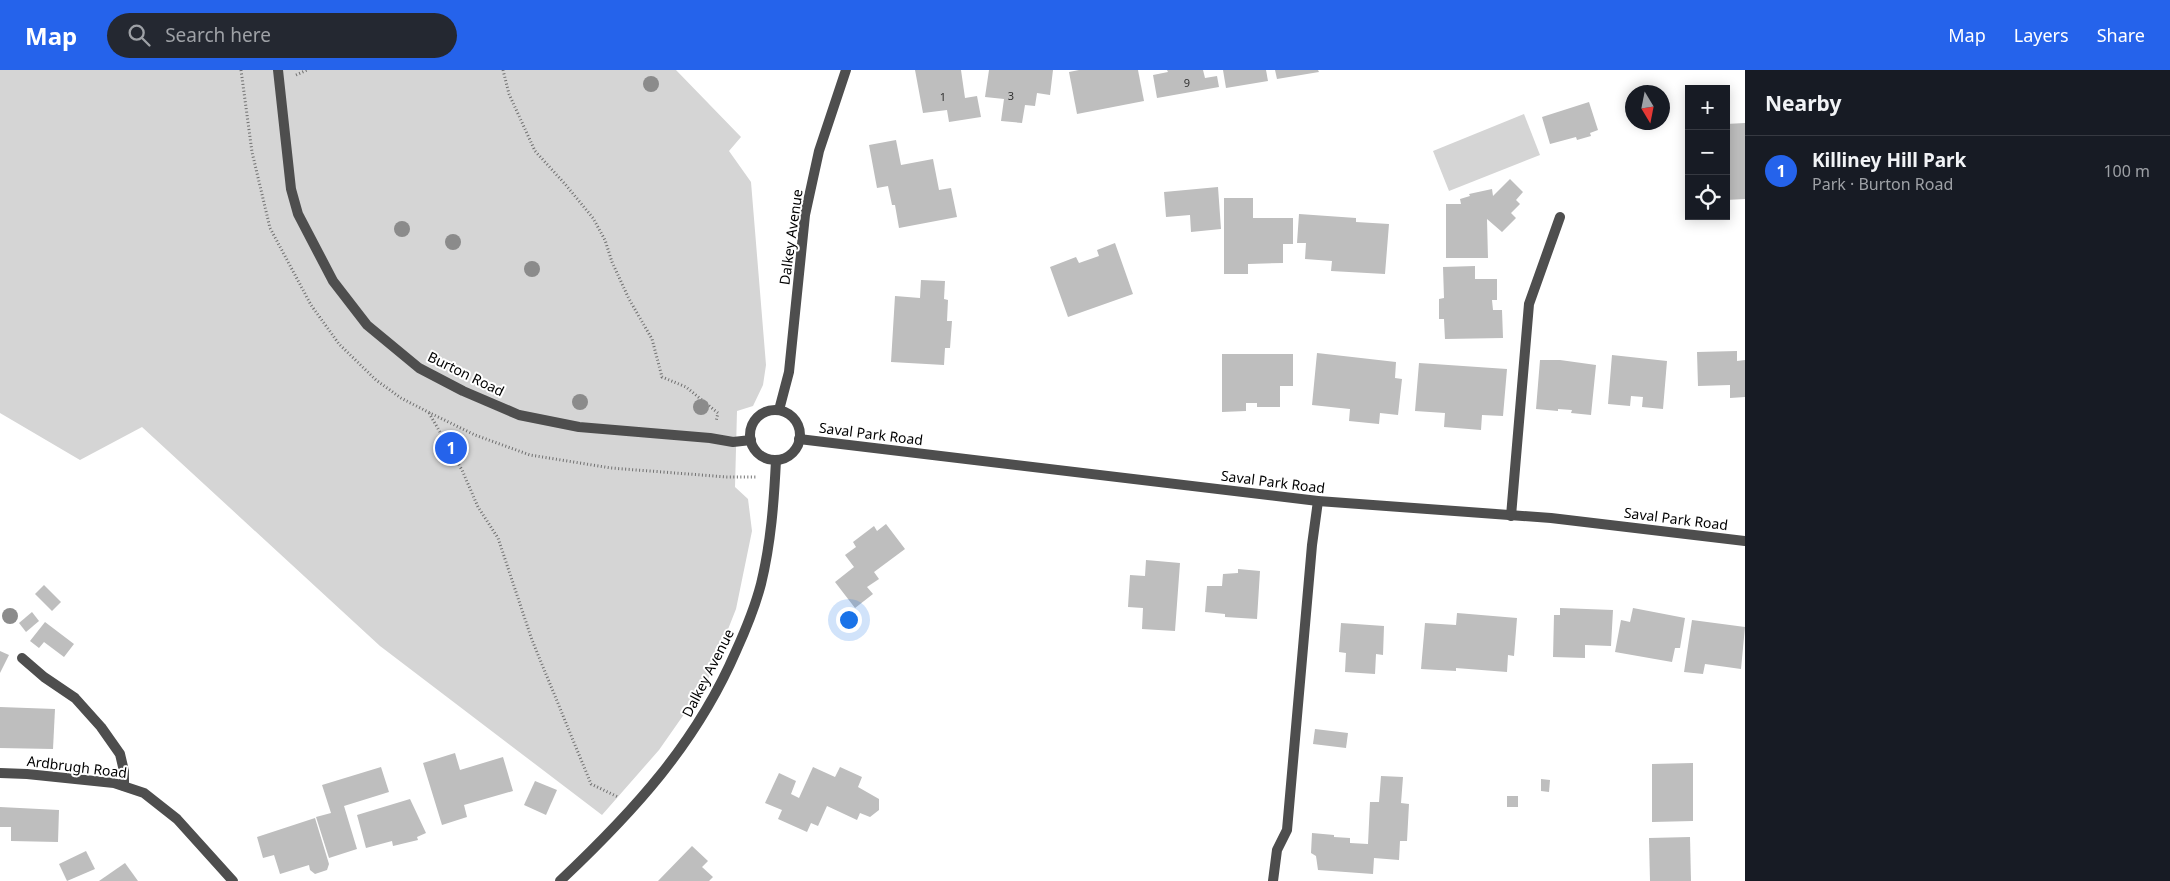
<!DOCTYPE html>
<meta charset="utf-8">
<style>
body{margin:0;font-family:"Noto Sans",sans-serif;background:#242831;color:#f1f3f6}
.controls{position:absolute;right:15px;top:15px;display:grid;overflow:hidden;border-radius:0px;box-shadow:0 2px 12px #0003}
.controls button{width:45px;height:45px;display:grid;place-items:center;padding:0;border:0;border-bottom:1px solid #363941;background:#171b24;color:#f1f3f6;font:25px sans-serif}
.compass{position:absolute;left:1625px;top:15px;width:45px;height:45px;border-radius:50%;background:#171b24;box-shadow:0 2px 12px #0003;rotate:170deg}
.you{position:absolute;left:848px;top:549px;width:18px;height:18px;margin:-12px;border:4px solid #fff;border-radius:50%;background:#1a73e8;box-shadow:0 0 0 8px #1a73e833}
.badge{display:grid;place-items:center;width:32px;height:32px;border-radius:50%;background:#2563eb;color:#fff;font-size:16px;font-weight:700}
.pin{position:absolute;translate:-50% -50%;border:2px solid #fff;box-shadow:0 1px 5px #0006}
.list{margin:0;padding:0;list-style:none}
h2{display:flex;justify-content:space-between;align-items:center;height:65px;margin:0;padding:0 20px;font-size:21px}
h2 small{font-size:16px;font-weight:400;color:#9ea1a6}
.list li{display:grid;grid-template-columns:32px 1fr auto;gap:15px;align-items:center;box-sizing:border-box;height:70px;padding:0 20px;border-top:1px solid #363941}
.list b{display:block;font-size:19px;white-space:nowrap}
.list p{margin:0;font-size:16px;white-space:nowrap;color:#9ea1a6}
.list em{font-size:16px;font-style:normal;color:#9ea1a6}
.icon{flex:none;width:28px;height:28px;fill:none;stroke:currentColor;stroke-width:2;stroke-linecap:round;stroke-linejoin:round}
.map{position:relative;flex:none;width:1745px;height:811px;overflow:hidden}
header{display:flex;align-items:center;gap:30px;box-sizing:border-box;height:70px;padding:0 25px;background:#2563eb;color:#fff}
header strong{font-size:24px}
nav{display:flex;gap:28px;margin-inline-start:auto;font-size:18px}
.search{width:350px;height:45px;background:#242831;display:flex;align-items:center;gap:12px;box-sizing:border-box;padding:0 18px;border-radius:28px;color:#9ea1a6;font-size:19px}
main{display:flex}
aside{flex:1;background:#171b24}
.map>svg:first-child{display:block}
.green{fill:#d5d5d5}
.building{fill:#bebebe}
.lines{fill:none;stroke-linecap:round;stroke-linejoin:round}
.path{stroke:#707070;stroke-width:3;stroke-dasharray:1 2.5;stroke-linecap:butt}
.service{stroke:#4e4e4e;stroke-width:10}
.minor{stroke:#4e4e4e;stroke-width:10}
.tertiary{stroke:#4e4e4e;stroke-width:10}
.tree{fill:#8b8b8b}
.labels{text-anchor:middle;stroke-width:4;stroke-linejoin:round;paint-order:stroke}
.number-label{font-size:11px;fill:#303030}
.street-label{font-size:14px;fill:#000;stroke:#fff}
</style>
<header>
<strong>Map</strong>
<div class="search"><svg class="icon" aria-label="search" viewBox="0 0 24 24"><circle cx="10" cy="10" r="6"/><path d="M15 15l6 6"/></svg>Search here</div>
<nav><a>Map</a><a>Layers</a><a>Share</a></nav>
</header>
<main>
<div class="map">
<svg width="1745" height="811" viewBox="0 0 1745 811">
<rect width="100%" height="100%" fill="#fff"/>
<!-- green -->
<g class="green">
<polygon points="0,0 676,0 741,67 729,81 751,112 766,295 763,315 753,336 737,341 735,417 748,429 752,461 736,539 708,610 659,680 602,745 380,576 142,357 80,390 0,343"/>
<polygon points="1524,44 1540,85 1449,121 1433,81"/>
</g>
<!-- building -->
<g class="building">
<polygon points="915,0 961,0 965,28 977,26 981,47 949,52 947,40 923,43"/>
<polygon points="989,0 1053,0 1050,25 1037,23 1035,36 1025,35 1022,53 1001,51 1004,29 985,27"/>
<polygon points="1079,0 1138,0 1144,31 1077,44 1069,2"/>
<polygon points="1167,0 1203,0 1205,8 1217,6 1219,17 1157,28 1153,5 1168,2"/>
<polygon points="1223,0 1266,0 1268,11 1226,18"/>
<polygon points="1275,0 1318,0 1319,2 1277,9"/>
<polygon points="1589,32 1598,60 1590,63 1591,66 1577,70 1576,67 1550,74 1542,47"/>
<polygon points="1745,53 1745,129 1726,130 1726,54"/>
<polygon points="896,70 901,95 933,89 939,120 951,118 957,147 899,158 895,135 892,135 888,116 877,118 869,75"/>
<polygon points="1510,109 1523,122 1516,130 1520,134 1511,143 1516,148 1502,162 1487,149 1488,188 1446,188 1446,134 1461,134 1460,129 1470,126 1469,124 1492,119 1493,126"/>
<polygon points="1218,117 1221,159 1191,162 1190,145 1166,147 1164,122"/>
<polygon points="1224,128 1253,128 1253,148 1293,148 1293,174 1283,174 1283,193 1248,194 1248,204 1224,204"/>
<polygon points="1299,144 1356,148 1356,152 1389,154 1385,204 1331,201 1332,191 1305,189 1306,173 1297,173"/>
<polygon points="1115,173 1133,224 1068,247 1050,197 1076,187 1079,193 1099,186 1097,180"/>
<polygon points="1475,196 1475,209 1497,209 1497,230 1492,230 1493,240 1502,240 1503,268 1445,269 1444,249 1439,249 1439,229 1444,228 1443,197"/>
<polygon points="921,210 945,211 944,229 948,230 947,251 952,251 950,278 945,278 944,295 891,292 895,226 920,228"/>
<polygon points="1737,281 1737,291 1745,290 1745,327 1730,328 1730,315 1698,316 1697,282"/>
<polygon points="1317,283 1396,292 1395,308 1402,309 1398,345 1380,343 1379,354 1349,351 1350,339 1312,335"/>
<polygon points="1222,284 1293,284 1293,316 1280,316 1280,337 1257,337 1257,333 1246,333 1246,341 1222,342"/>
<polygon points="1612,285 1667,291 1663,339 1642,337 1643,327 1631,326 1630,336 1608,334"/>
<polygon points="1540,290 1560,290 1596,295 1591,345 1571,343 1572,340 1558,339 1558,341 1536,339"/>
<polygon points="1419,293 1507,299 1503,346 1482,345 1481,360 1444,357 1445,343 1415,341"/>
<polygon points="886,454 905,479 874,502 879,509 867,517 873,524 855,538 835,512 854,497 845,485 856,477 853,472 874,456 877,461"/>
<polygon points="1146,490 1180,493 1175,561 1142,559 1143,538 1128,537 1130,505 1145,506"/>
<polygon points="1238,499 1260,501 1257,549 1225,547 1225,544 1205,542 1207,516 1222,516 1223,504 1238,503"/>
<polygon points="44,515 61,532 52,541 35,524"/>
<polygon points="1560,538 1613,540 1611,576 1585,575 1585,588 1553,587 1554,545 1560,545"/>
<polygon points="1633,538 1685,548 1680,578 1675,578 1672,592 1615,582 1621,550 1630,552"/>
<polygon points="32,542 39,551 26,562 19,553"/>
<polygon points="1457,543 1517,548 1514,586 1508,585 1507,602 1456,598 1456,601 1421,599 1425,553 1456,555"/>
<polygon points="1692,550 1745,557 1741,599 1705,594 1703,604 1684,602"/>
<polygon points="45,552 74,574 64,587 44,572 39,578 30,571"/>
<polygon points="1341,553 1384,556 1383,585 1376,584 1375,604 1345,602 1346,583 1339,582"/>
<polygon points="0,581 9,585 0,603"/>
<polygon points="0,637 55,639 53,679 0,678"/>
<polygon points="1315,659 1348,663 1346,678 1313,674"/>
<polygon points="455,683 460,700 503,687 513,721 464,735 467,747 442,755 423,693"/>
<polygon points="1693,693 1693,751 1652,752 1652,694"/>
<polygon points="381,697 389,722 344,736 357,779 329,788 316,747 331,743 322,715"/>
<polygon points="813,697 835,707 840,697 862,707 858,717 879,729 879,740 870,747 860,743 857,750 827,736 818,756 811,753 807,762 778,749 782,740 765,733 779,703 796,711 791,724 799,728"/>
<polygon points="1381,706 1403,707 1401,733 1409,734 1407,771 1400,771 1399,790 1374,788 1373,804 1318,800 1316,786 1311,783 1312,763 1334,765 1334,767 1350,768 1350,773 1368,774 1370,732 1379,732"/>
<polygon points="1541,709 1550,710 1549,722 1541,721"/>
<polygon points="535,711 557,720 546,745 524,735"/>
<rect x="1507" y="726" width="11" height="11"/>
<polygon points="410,729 426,763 417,767 418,770 393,776 392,771 366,778 357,745"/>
<polygon points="0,737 59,740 58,772 11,771 11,757 0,757"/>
<polygon points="315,748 329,794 327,800 315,804 310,800 309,795 280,804 274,785 263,788 257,767"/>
<polygon points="1690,767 1691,811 1650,811 1649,768"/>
<polygon points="692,776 708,791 702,797 713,807 709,811 658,811"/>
<polygon points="86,781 95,799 67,811 59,794"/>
<polygon points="125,793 138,811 99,811"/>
</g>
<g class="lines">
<!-- path -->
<g class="path">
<polyline points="241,0 252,82 270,158 311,235 339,274 376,310 401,328 428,342 475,365 530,385 611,398 727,407 756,407"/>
<polyline points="503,0 509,24 535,81 565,114 593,148 605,170 612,192 629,229 652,269 662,307 686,317 718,343 716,351"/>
<polyline points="296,5 307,0"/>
<polyline points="429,343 462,400 478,437 498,468 532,570 591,714 618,727"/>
</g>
<!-- service -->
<polyline class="service" points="22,588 44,607 75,628 101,657 120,684 124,701 124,716"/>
<!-- minor -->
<g class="minor">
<polyline points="278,0 291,119 298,144 333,211 367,255 419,298 463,321 519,345 579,357 710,368 733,372 751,370"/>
<polyline points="799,369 1318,431 1551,448 1745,471"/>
<polyline points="1511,446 1529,234 1560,147"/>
<polyline points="0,703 27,704 114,713 144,723 177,749 233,811"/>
<polyline points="1273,811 1277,780 1287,760 1312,475 1318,431"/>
</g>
<!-- tertiary -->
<g class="tertiary">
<polyline points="779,340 789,302 805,145 819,81 846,0"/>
<circle cx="775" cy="365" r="25"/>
<path d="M560,811C633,742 696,674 736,581C746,559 755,537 761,514C771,473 774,431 776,390"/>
</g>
</g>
<!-- trees -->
<g class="tree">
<circle cx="651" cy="14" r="8"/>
<circle cx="402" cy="159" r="8"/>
<circle cx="453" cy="172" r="8"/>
<circle cx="532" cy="199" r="8"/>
<circle cx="580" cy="332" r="8"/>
<circle cx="701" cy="337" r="8"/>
<circle cx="10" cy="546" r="8"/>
</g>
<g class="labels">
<!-- number labels -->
<g class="number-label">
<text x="1187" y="17">9</text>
<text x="1011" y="30">3</text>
<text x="943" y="31">1</text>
</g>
<!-- street labels -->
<g class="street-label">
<text transform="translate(791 167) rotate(-82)" y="5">Dalkey Avenue</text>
<text transform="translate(466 304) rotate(26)" y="5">Burton Road</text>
<text transform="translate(871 364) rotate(7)" y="5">Saval Park Road</text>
<text transform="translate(1273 412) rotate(7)" y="5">Saval Park Road</text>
<text transform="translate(1676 449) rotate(7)" y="5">Saval Park Road</text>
<text transform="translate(708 603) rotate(-63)" y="5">Dalkey Avenue</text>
<text transform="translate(77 697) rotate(7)" y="5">Ardbrugh Road</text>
</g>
</g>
</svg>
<div class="controls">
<button>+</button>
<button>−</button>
<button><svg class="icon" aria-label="locate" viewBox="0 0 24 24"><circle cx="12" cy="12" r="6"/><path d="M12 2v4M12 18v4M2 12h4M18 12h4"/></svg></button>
</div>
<svg class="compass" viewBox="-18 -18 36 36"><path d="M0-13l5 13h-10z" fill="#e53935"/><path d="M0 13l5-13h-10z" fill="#9ea1a6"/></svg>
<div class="you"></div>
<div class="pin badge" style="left:451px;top:378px">1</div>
</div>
<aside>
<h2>Nearby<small></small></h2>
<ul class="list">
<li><span class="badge">1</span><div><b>Killiney Hill Park</b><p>Park · Burton Road</p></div><em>100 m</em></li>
</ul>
</aside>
</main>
